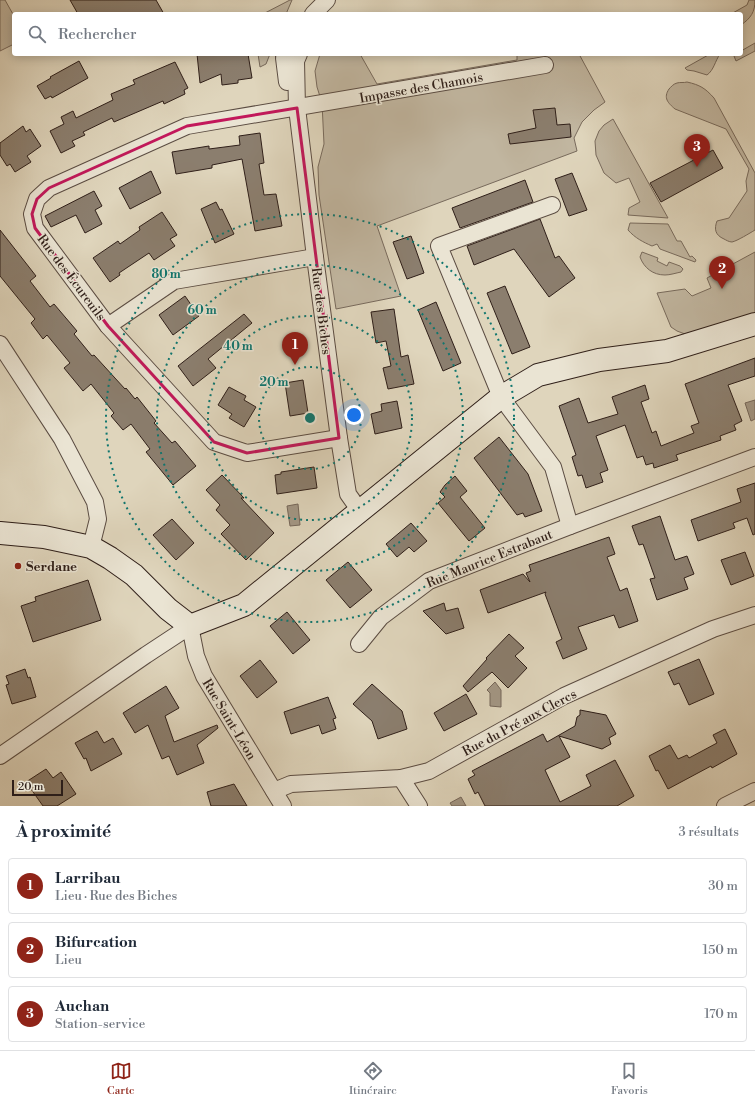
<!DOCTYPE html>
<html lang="fr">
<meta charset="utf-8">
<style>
body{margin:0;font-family:"Libre Bodoni",serif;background:#f6f6f7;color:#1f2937}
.scale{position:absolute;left:12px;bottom:10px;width:51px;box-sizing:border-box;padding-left:4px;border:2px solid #2f1f19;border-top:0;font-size:11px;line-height:14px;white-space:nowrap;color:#2f1f19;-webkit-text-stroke:3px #eae4d3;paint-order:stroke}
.you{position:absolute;left:354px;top:415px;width:14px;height:14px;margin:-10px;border:3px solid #fff;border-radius:50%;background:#1a73e8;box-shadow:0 0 0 6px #1a73e833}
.badge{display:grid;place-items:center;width:26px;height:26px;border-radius:50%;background:#8f2418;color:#fff;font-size:13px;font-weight:700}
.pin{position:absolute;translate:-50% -33px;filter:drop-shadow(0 1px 2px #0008)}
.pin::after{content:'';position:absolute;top:21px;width:14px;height:12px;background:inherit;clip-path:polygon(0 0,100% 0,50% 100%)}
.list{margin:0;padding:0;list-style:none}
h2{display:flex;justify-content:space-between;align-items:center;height:52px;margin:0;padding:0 16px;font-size:17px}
h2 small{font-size:13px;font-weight:400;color:#747a83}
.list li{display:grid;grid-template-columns:26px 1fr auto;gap:12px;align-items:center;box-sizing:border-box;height:56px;margin:0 8px 8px;padding:0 8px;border:1px solid #e0e1e3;border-radius:4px}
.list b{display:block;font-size:15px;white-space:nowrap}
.list p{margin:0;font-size:13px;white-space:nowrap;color:#747a83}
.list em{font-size:13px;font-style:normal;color:#747a83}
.icon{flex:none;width:22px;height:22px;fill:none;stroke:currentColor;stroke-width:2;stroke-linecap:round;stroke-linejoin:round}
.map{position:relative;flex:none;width:755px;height:806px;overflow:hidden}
.search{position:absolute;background:#fff;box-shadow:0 2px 10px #0003;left:12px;right:12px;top:12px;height:44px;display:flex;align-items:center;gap:10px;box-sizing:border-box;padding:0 14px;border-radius:4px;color:#747a83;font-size:15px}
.sheet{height:244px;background:#fff}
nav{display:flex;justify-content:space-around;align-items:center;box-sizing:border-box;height:56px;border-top:1px solid #e0e1e3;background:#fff;font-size:11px;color:#747a83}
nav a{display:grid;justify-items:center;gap:2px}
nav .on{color:#8f2418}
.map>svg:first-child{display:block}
.green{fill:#c1b6a0;stroke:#786a5c}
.water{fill:#a39785;stroke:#75675a}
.building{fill:#8b7e6e;stroke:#2f1f19}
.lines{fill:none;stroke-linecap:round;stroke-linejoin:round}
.street-casing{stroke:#5b4c42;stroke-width:18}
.secondary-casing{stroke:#2f1f19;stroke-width:24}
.street{stroke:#eae4d3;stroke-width:16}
.secondary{stroke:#eae4d3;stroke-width:22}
.marked{fill:none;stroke:#c2185b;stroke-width:3;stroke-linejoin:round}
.ring{fill:none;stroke:#0f766e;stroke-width:2;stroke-dasharray:2 4}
.poi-dot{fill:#8f2418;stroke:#eae4d3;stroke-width:1.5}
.labels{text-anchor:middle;stroke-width:3;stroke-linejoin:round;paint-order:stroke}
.street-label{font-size:13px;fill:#2f1f19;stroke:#eae4d3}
.poi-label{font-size:13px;font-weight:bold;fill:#2f1f19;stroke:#eae4d3;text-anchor:start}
.centre{fill:#0f766e;stroke:#eae4d3;stroke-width:2}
.ring-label{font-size:12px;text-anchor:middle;font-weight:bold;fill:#0f766e;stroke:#eae4d3;stroke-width:3;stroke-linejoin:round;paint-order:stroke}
</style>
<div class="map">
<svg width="755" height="806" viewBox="0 0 755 806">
<rect width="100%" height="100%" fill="#dfd5bc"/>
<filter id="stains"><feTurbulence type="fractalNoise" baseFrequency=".005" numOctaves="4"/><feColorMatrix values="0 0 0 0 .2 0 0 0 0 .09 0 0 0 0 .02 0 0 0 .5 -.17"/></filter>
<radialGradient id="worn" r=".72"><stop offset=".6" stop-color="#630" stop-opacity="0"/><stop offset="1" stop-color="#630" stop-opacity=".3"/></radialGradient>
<!-- green -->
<g class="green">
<polygon points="0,0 5,0 14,16 14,44 0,51"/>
<polygon points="290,0 292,0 286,14 263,14"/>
<path d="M749,0H755C755,12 751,18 741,25V14H731L747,5Z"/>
<polygon points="755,43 755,51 736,61 734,56 736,54 741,54 741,51"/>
<polygon points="258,54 270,54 266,64 260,67"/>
<polygon points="320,54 360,54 377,84 517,60 517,54 579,54 605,102 594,110 582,122 574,138 577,151 377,226 401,296 336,309 319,195 318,167 324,144 322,103 317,87 315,71"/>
<path d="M710,54H720C715,61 714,70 707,75L694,71L687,70L685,68Z"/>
<path d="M687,82C700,85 705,88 714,98L755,173V230C750,233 737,241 732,242C729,242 726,240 724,239C715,235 714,229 717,221L729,218L747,191L746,181L749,169L726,129L675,109C668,103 663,98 669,89C671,87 673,84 677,83C680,82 684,83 687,82Z"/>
<polygon points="613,119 668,218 628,215 629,208 640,202 629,178 616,183 604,173 596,155 595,141 599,131 604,125"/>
<path d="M630,223L668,224L677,241H681L690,257L692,256L696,260L695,262L660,249L657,244L652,246C643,242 635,238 628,230Z"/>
<path d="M642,252L658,258L657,261L667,266L669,262L680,266L683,269L681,272C676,273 670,275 665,275C653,275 644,268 640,257Z"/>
<polygon points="755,252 755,313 685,334 677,331 671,327 657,293 685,289 692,296 711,288 707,278"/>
</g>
<!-- water -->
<g class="water">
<polygon points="755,400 755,419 751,421 745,403"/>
<polygon points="298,504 300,525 290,526 287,506"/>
<polygon points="495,682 501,690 501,707 490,706 490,693 487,690"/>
<polygon points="461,797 466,806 452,806 450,803"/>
</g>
<!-- building -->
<g class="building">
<polygon points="70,0 156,0 164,14 78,14"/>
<polygon points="197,54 248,54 252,78 238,80 238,83 222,85 221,74 200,83"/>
<polygon points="79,61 88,78 52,98 51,96 45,99 37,86 51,78 50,77"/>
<polygon points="175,62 188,88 184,90 185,94 164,104 163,101 114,122 112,118 83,132 85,135 72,141 75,146 61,153 50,131 64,124 61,117 73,111 76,118 113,100 111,94 135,84 133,80"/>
<polygon points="555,108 557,125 570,124 571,137 510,144 508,134 536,128 533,110"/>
<polygon points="23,126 26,132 30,129 41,146 27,156 31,162 15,172 10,164 7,166 0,155 0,143"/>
<polygon points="260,133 264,163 259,164 264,195 276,194 282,226 255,231 242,159 212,165 212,168 176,174 172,152 209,146 209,149 240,145 239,136"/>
<polygon points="713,150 723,168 661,202 650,183"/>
<polygon points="151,171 161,193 130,209 119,188"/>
<polygon points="572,173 587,210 569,216 555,179"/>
<polygon points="525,180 533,202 460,228 452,208"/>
<polygon points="94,191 102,206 95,210 102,224 85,233 76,215 51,227 45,216"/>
<polygon points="216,202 220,210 222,209 234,234 215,243 201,209"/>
<polygon points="162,212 177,235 170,239 175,246 154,260 149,253 119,273 120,275 110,282 93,258 118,241 120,244 140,230 139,227"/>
<polygon points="540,219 555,258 559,256 575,278 549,297 514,249 474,265 467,246"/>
<polygon points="0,230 36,276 30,281 50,307 54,304 77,331 74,334 92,356 94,355 125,389 126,388 135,399 137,397 156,421 154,423 172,443 175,441 196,466 173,485 146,452 150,449 131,424 123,430 111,416 114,413 91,384 83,391 64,368 70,363 47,335 43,339 31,323 35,319 0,276"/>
<polygon points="411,236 424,273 407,279 393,242"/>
<polygon points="505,286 530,347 512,354 487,293"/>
<polygon points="185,296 199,316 173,335 159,315"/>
<polygon points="436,302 461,363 443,371 418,310"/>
<polygon points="394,309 401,357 408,355 414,384 388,389 383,368 391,366 386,341 376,343 371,312"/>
<polygon points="244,314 252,323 208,359 216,368 193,386 178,366"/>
<polygon points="755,358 755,376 728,385 742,421 734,425 736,430 720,436 721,440 676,455 678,460 654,468 653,463 646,465 643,456 637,458 625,425 596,436 608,470 600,473 603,482 586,488 582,475 578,476 572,457 576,455 559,406 579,398 588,423 618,414 612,397 645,385 649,399 641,402 652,433 656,431 661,446 694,433 691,426 699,423 685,384"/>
<polygon points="303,380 308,413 290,416 285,383"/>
<polygon points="229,387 246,396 244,400 256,407 244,427 229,418 232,414 218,405"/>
<polygon points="397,401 402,428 375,434 371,414 382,411 381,404"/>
<polygon points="499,437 528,474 542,511 525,517 523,513 517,515 474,458"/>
<polygon points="314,467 317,488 277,494 275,475 281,474 281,472"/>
<polygon points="222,475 244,498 241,498 274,533 246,560 221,534 230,525 216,510 220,505 206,490"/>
<polygon points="455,476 467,491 460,497 485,528 469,541 438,503 445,497 440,492 445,485"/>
<polygon points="755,483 755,534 753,535 747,518 733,523 735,528 698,541 691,520 741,502 737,489"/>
<polygon points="660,516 675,560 687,556 694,574 684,578 688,589 657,600 650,579 655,578 643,544 639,545 632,526"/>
<polygon points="172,519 194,543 176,560 153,535"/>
<polygon points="411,523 427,541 414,552 409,547 397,557 386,544"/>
<polygon points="609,537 615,554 607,557 620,591 627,588 638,621 619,628 614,615 578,627 587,649 563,659 556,642 562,639 545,594 546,592 488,613 480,590 523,574 530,582 526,573 531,571 529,565"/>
<polygon points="745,552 754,576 731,585 721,560"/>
<polygon points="348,562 372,590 350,608 326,580"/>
<polygon points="88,580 101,620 33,642 21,606 36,601 35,597"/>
<polygon points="444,603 446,611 458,608 464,628 446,634 423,611"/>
<polygon points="287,612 310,640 293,654 270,626"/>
<polygon points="509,634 524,648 515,656 527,668 508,688 492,672 468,692 463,686 487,659 486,658"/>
<polygon points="699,659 714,694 689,705 679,683 674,685 668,672"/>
<polygon points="260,660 277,682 257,698 240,676"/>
<polygon points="25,669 28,678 30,677 36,697 12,704 6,685 9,684 6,676"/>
<polygon points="372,684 402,711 407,729 378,739 372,721 353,704"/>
<polygon points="166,686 179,708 165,716 174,742 217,725 218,728 197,745 204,763 177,775 169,756 162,759 148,725 135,733 123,713"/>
<polygon points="466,694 477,714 444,731 434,713"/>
<polygon points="328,697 336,718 333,719 336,729 322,734 319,725 291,734 284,712"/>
<polygon points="580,710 606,715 616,734 609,738 611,744 602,749 559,736 570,757 545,770 560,802 591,786 586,775 615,760 634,796 617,806 485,806 478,792 475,794 468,779 475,775 472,771 543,734 547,742 575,726 577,717 580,715"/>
<polygon points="725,729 737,754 712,768 711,766 668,789 658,770 656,771 649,756 670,745 678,759 687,755 689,758 717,743 713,735"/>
<polygon points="97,731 104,743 113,738 122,754 91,771 86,758 84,759 75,743"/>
<polygon points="46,769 53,778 61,772 76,794 57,806 43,806 26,782"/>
<polygon points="234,784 247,806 211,806 207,792"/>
</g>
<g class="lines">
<!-- street casing -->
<g class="street-casing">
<g id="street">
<polyline points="313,14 327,0"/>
<polyline points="287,54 284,58 287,82"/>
<polyline points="299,54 296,61 297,108 315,257 339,438 348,494 360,511"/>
<polyline points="552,205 439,246 501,397 553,467 570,526"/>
<polyline points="108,326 174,281 315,257"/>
<polyline points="0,344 62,439 95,502 98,519 91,547"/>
<polyline points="339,438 247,453 214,442 108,326 35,228 32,214 37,199 49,188 187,126 545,65"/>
<polyline points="359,644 381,617 429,581 570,526 755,457"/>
<polyline points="0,756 146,655 190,626 196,656 204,676 283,806"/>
<polyline points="401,778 419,806"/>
<polyline points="274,791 291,784 401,778 429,771 564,696 713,629 755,615"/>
<polyline points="725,806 755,791"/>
</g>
</g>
<!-- secondary casing -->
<g class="secondary-casing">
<polyline id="secondary" points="0,533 44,537 91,547 110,558 134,575 168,609 190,626 244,605 360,511 501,397 538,375 599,360 667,351 755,324"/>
</g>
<!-- street -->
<use href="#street" class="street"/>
<!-- secondary -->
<use href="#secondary" class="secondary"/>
</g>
<!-- marked area -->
<path class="marked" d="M297,108L339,438L247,453L214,442L108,326L35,228L32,214L37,199L49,188L187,126Z"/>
<!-- distance rings -->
<g class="ring">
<circle cx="310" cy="418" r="51"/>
<circle cx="310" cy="418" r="102"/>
<circle cx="310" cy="418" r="153"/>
<circle cx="310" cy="418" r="204"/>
</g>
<!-- markers -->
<circle class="poi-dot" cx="18" cy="566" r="4"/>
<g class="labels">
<!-- street labels -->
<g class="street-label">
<text transform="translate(421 87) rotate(-10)" y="5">Impasse des Chamois</text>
<text transform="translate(72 277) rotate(53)" y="5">Rue des Écureuils</text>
<text transform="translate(322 311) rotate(83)" y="5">Rue des Biches</text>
<text transform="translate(489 558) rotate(-22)" y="5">Rue Maurice Estrabaut</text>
<text transform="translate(230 719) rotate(59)" y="5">Rue Saint-Léon</text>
<text transform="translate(519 722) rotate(-28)" y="5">Rue du Pré aux Clercs</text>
</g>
<!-- poi labels -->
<g class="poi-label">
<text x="26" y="571">Serdane</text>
</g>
</g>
<circle cx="310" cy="418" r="6" class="centre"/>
<g class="ring-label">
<text x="166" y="278">80 m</text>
<text x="202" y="314">60 m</text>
<text x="238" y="350">40 m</text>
<text x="274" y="386">20 m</text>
</g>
<rect width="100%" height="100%" filter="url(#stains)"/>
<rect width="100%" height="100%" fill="url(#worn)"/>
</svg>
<div class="scale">20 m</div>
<div class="you"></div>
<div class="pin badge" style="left:295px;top:365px">1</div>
<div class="pin badge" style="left:722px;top:289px">2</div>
<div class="pin badge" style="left:697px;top:167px">3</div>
<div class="search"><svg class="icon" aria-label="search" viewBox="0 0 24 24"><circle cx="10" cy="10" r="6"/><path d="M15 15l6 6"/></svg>Rechercher</div>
</div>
<section class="sheet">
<h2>À proximité<small>3 résultats</small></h2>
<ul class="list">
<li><span class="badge">1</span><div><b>Larribau</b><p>Lieu · Rue des Biches</p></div><em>30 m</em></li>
<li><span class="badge">2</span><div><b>Bifurcation</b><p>Lieu</p></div><em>150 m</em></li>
<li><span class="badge">3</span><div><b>Auchan</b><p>Station-service</p></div><em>170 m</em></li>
</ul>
</section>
<nav>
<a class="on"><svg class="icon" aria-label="map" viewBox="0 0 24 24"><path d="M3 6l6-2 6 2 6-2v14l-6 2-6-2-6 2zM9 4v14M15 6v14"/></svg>Carte</a>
<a><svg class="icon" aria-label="directions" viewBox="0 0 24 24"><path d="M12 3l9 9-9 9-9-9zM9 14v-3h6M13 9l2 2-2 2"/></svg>Itinéraire</a>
<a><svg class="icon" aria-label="saved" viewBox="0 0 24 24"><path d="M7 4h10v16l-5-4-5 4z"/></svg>Favoris</a>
</nav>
